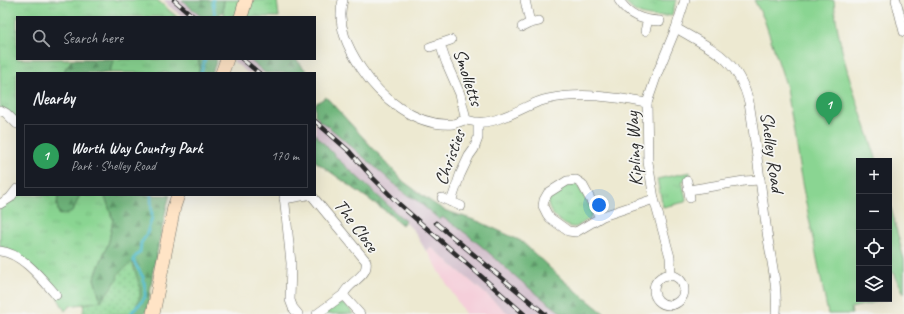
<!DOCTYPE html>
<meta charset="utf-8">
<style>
body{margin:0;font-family:Caveat,sans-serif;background:#20242c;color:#f1f3f6}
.controls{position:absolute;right:12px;bottom:12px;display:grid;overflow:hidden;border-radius:0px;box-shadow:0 4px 16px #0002}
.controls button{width:36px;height:36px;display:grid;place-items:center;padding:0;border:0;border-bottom:1px solid #363941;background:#171b24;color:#f1f3f6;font:20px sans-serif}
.you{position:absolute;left:599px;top:205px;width:14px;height:14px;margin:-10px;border:3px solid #fff;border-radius:50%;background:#1a73e8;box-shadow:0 0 0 6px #1a73e833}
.badge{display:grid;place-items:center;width:26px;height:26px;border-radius:50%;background:#d690ce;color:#fff;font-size:13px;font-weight:700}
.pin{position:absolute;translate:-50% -33px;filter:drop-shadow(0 1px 2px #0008)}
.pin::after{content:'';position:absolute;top:21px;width:14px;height:12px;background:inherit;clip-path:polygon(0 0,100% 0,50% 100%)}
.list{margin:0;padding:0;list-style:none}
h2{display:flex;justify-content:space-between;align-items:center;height:52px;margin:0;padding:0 16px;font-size:17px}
h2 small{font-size:13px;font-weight:400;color:#9ea1a6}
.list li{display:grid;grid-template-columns:26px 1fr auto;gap:12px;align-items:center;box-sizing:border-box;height:64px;margin:0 8px 8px;padding:0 8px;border:1px solid #363941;border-radius:0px}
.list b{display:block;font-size:15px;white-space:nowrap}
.list p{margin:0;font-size:13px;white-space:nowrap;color:#9ea1a6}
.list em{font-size:13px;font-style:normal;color:#9ea1a6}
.icon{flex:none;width:22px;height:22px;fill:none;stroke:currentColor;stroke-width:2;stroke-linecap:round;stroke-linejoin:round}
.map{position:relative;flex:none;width:904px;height:314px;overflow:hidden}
.search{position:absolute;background:#171b24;box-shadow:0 4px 16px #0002;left:16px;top:16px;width:300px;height:44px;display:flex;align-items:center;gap:10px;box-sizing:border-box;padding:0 14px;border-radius:0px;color:#9ea1a6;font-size:15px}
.panel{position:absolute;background:#171b24;box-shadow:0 4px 16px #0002;left:16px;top:72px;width:300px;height:124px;border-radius:0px}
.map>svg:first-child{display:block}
.built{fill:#f5cfda}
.industrial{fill:#d1bdcb}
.grass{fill:url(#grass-tufts);stroke:#5a805e}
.forest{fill:url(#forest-firs);stroke:#4d7054}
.park{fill:#8ad592;stroke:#5a805e}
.garden{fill:url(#garden-dots);stroke:#5a805e}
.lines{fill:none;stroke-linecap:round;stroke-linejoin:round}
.stream{stroke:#4ebaca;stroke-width:3}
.street-casing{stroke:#6f6e65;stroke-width:10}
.secondary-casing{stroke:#6f6e65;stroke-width:14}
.street{stroke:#fff;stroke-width:9}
.secondary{stroke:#ffe4c6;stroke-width:13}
.rail-casing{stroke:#2b2b2b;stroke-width:4.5}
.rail{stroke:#f6f6f2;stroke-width:3;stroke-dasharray:9;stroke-linecap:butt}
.labels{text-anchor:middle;stroke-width:3.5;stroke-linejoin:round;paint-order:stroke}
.street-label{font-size:19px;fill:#2b2b2b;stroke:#f6f6f2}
</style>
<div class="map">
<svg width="904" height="314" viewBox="0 0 904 314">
<defs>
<pattern id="grass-tufts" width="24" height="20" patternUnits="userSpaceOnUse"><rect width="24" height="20" fill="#8ad592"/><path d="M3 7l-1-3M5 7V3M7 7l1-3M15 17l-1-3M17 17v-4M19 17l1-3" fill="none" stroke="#77b77e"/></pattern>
<pattern id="forest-firs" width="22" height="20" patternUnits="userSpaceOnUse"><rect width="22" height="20" fill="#6fb67c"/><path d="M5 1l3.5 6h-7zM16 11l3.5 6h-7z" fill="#5b9466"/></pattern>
<pattern id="garden-dots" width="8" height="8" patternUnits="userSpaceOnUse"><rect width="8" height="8" fill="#8ad592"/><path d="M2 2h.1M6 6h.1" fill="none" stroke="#77b77e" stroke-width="1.8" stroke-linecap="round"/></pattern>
</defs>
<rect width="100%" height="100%" fill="#f6f6f2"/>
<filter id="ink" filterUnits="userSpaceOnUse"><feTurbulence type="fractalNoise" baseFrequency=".025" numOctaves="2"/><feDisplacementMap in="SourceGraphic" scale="8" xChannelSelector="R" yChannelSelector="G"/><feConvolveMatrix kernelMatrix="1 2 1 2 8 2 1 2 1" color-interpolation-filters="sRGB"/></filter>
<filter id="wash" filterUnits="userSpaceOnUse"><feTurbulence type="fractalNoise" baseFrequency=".012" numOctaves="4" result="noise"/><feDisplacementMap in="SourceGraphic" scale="16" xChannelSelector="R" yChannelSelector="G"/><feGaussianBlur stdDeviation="0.9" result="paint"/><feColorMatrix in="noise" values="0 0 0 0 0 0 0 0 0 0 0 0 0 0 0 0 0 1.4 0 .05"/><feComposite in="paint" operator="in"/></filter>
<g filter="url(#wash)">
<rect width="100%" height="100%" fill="#ede9d1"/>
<!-- built -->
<polygon class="built" points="431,247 509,314 465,314 427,251"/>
<!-- industrial -->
<g class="industrial">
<polygon points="163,0 182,0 199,15 200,14 203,17 183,17 167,5 168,4"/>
<polygon points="232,59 249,59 265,73 248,73 238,65 237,65"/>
<polygon points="326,97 404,182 433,203 444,210 480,222 521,241 564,281 605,314 509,314 431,247 426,251 414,231 405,222 402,225 387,212 315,161 315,104"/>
</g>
<!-- grass -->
<g class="grass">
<polygon points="0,0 157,0 177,17 17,17 17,59 73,59 65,69 64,73 17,73 17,124 0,110"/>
<polygon points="224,0 277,0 279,17 225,17 223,11"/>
<path d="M623,0H676L672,15C659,18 643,17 633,10C629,7 626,3 623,0Z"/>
<polygon points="114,59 198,59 200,67 198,73 109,73"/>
<polygon points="690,172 691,179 682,181 686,199 685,202 663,207 657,179"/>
<path d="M568,184H577L592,210C592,217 590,219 584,222C581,224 577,228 573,227C564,227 544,210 549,200C552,193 562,189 568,184Z"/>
<polygon points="17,195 58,195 57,205 59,215 80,195 104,195 107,202 113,219 109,241 94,279 101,301 70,306 65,311 56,295 20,259 0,251 0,204"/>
<polygon points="341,303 345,304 354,314 323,314 337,304"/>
</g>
<!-- forest -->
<g class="forest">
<polygon points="182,0 224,0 223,11 218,17 203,17 200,15 199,15"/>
<polygon points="73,59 114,59 109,73 64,73 65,69"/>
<polygon points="198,59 217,59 212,73 198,73 200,67"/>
<polygon points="249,59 296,59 308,73 265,73"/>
<path d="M326,97L404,182L433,203L444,210L480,222L521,241L564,281L605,314C595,314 574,314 565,314C557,311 549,303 542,298C508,273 479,239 442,217L440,220L415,199L407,195L329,127L318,120L319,119L315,115V104Z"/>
<polygon points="315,134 340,161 405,221 402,225 387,212 315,161"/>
<polygon points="58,195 80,195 72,212 59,215 57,205"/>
<polygon points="104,195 170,195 167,205 153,271 148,309 144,314 131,314 140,296 140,287 117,280 101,301 94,279 109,241 113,219 107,202"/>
</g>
<!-- park -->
<g class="park">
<path d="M754,0H834C838,55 860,109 877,161H859V299H888L851,308L852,314H828L800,173L787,88L764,19Z"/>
<polygon points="889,200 904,260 904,294 894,273 889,272"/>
</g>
<!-- garden -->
<polygon class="garden" points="132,262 140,287 140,297 133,312 131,314 83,314 84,304 101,301 117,280 118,274"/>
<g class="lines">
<!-- stream -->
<g class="stream">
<path d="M213,0C212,6 216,9 214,17"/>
<polyline points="201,73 205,59"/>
<polyline points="131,314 134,309 141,303 145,297 145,288 143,277 134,262 134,258 140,252 141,243 146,236 152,218 151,195"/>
</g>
</g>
</g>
<g filter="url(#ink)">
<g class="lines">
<!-- street casing -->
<g class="street-casing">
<g id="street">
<path d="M343,0C336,25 348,48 361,68C380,97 415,127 453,124C457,123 461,121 465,120C469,120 473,122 477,122C485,123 496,120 503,117C519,112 532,102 548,99C582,92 614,97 647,103"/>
<polyline points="525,0 530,23"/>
<path d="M619,0C629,16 642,20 660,21"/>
<polyline points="896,0 904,32"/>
<polyline points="522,27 530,23 539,21"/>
<path d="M676,28C713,50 737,57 749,102C756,145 761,189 767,232C771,261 778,285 776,314"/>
<polyline points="645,31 648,20"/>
<polyline points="440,44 446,62 460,94 466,120"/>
<polyline points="430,47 451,40"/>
<polyline points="0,110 6,113 17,124"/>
<polyline points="687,181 690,198"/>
<polyline points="689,190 744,181 760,180"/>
<polyline points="284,195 291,263 290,300 293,308 298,314"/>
<path d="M310,195L313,197L366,261C369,277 349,281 343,295"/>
<polyline points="442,198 461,206"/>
<polyline points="284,199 307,195"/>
<polyline points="451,202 460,175 469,156 474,149 478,138 478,123"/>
<polyline points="0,204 10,198 17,189"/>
<polyline points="600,217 582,184 576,180 567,181 548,193 544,200 543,206 547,214 550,218 568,231 576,232 603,216 654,199"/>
<path d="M0,251C22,253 42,279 56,295"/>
<circle cx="669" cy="290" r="15"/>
<polyline points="671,276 670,257 654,199 648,162 647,103 657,74 676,28 685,0"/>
<polyline points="317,314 343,295 360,314"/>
</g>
</g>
<!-- secondary casing -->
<g class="secondary-casing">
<g id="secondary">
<polyline points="241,17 246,0"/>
<polyline points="222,73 227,59"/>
<polyline points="153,314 174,207 178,195"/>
</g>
</g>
<!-- street -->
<use href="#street" class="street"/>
<!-- secondary -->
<use href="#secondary" class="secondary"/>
<!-- rail casing -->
<g class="rail-casing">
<g id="rail">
<polyline points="174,0 194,17"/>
<polyline points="242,59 259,73"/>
<polyline points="315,121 349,151 372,177 399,204 524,314"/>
<polyline points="436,223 545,314"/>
</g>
</g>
<!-- rail -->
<use href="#rail" class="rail"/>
</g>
</g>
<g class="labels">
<!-- street labels -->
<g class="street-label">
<text transform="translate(469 77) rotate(72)" y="7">Smolletts</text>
<text transform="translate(633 149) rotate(-93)" y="7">Kipling Way</text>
<text transform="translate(773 152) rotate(82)" y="7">Shelley Road</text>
<text transform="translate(449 157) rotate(-70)" y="7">Christies</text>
<text transform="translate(357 225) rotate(53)" y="7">The Close</text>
</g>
</g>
</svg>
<div class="controls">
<button>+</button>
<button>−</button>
<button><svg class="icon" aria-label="locate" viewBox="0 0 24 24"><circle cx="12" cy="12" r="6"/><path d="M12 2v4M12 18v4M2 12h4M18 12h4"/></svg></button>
<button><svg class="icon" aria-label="layers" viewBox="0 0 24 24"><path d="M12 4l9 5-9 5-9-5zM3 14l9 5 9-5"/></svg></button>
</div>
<div class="you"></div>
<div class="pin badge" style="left:829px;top:125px;background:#2e9e5b">1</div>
<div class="search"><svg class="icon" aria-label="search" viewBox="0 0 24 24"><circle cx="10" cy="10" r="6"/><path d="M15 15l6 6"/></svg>Search here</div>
<section class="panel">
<h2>Nearby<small></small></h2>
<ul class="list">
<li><span class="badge" style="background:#2e9e5b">1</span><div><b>Worth Way Country Park</b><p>Park · Shelley Road</p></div><em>170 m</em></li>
</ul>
</section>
</div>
